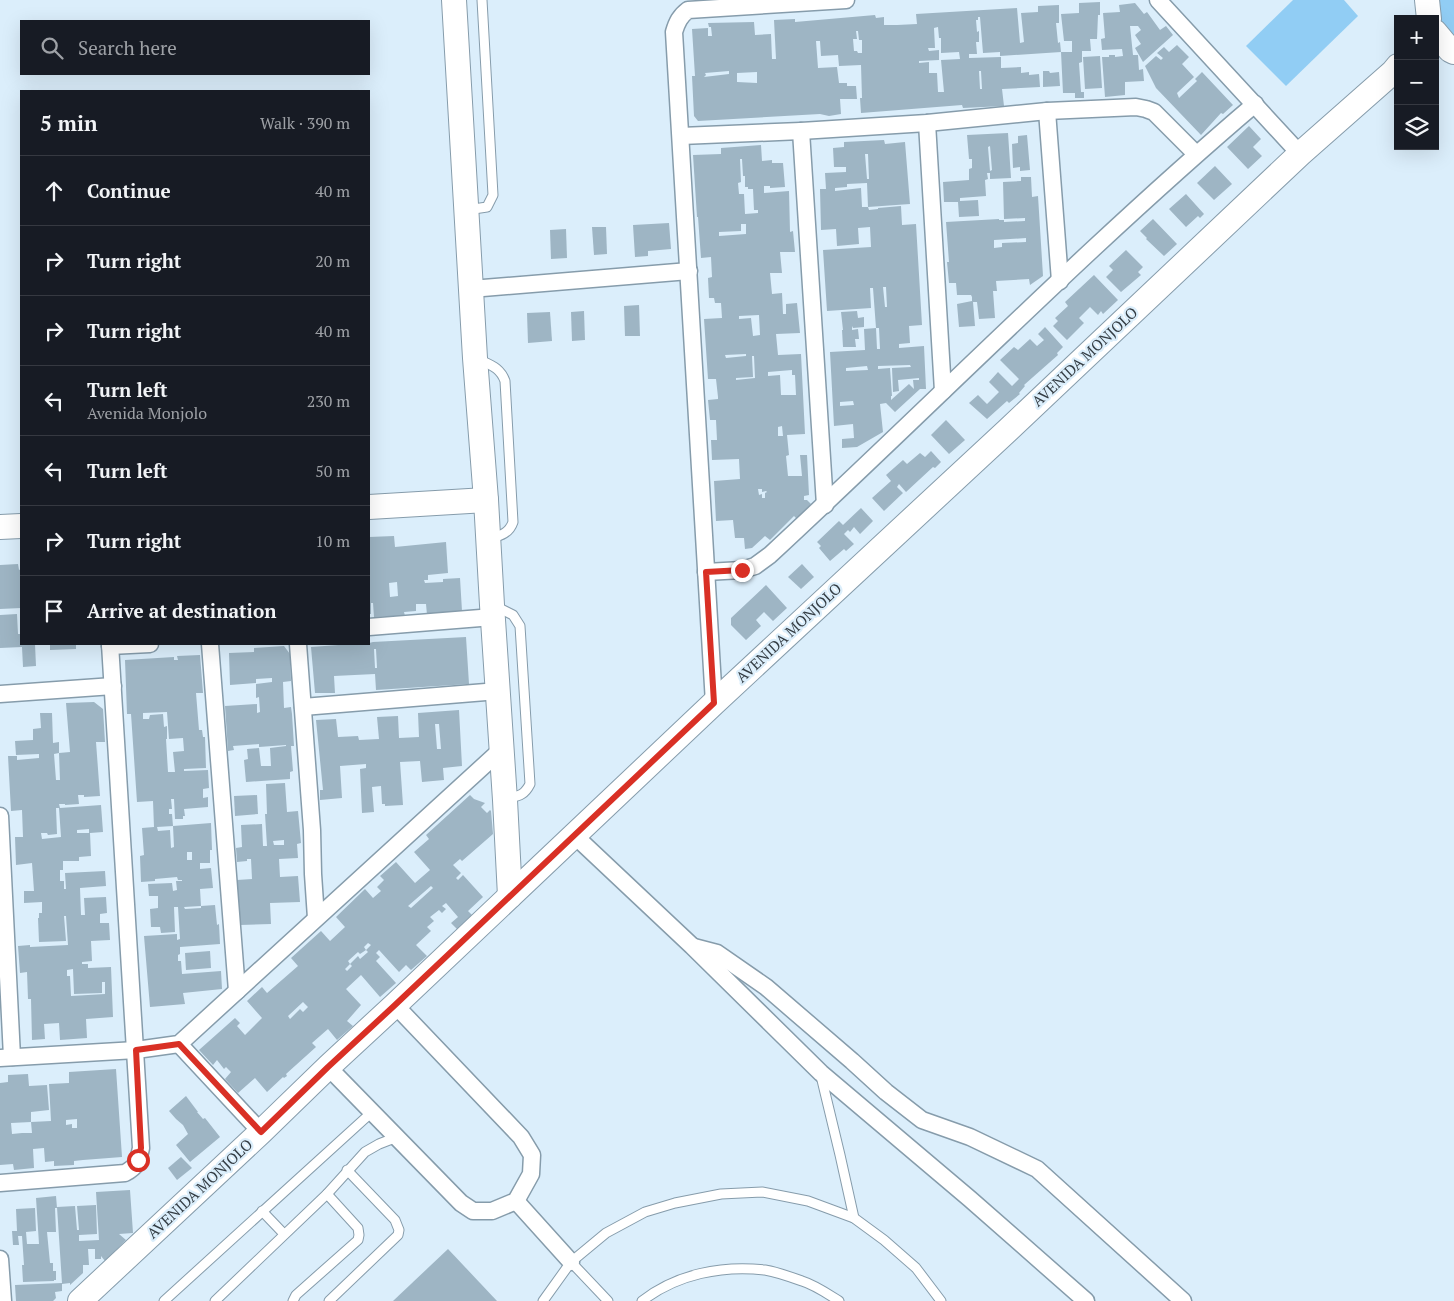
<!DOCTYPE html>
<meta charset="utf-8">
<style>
body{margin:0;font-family:"PT Serif",serif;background:#20242c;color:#f1f3f6}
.controls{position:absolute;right:15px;top:15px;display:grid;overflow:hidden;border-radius:0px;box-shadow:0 5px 20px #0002}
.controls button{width:45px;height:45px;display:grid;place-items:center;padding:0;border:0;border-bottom:1px solid #363941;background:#171b24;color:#f1f3f6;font:25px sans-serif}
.stop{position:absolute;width:15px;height:15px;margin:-11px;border:4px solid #d93025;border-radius:50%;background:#fff}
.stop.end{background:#d93025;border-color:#fff;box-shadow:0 1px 5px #0008}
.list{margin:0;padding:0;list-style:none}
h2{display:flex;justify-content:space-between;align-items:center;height:65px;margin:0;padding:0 20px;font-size:21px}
h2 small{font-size:16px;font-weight:400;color:#9ea1a6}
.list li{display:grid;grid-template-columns:32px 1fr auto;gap:15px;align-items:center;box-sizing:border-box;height:70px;padding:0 20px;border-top:1px solid #363941}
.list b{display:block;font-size:19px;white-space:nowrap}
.list p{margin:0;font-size:16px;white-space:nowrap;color:#9ea1a6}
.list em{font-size:16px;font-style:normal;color:#9ea1a6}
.icon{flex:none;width:28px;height:28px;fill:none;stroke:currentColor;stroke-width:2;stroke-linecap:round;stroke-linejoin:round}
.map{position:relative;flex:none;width:1454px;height:1301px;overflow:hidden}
.search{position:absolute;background:#171b24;box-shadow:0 5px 20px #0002;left:20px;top:20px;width:350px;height:55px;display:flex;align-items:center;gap:12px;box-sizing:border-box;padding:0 18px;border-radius:0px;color:#9ea1a6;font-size:19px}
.panel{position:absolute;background:#171b24;box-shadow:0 5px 20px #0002;left:20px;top:90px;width:350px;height:555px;border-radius:0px}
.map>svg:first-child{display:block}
.green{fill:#91cdf4}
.building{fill:#9eb5c4;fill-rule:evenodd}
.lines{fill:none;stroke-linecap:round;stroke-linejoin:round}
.lane-casing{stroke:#869cab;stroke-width:11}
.street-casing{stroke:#869cab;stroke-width:19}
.secondary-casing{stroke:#869cab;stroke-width:26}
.lane{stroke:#fff;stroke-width:9}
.street{stroke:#fff;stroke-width:16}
.secondary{stroke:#fff;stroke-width:24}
.route{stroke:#d93025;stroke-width:6}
.labels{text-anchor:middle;stroke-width:4.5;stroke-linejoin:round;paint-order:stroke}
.street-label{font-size:15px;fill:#333c43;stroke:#dbeefb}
</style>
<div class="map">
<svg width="1454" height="1301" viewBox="0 0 1454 1301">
<rect width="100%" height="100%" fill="#dbeefb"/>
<!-- green -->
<g class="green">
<polygon points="1293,0 1344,0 1358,16 1286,86 1246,46"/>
<polygon points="1433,0 1454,0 1454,44 1441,30"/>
</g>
<!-- building -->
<g class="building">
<polygon points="1100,2 1100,15 1098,15 1097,39 1090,39 1091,51 1082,51 1082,62 1079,63 1081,92 1084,92 1084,98 1075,98 1075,93 1063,93 1061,52 1072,52 1072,41 1064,41 1061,14 1079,13 1079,3"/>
<polygon points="1135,3 1144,14 1147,12 1160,30 1166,26 1173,35 1143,62 1135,48 1141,44 1135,35 1141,30 1138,26 1130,26 1133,55 1138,55 1139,70 1143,69 1144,81 1125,82 1125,95 1105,97 1102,57 1109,57 1109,55 1115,55 1115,57 1123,56 1122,49 1102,50 1101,39 1105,38 1103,13 1120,12 1119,5"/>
<path d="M1059,5V23H1056L1058,43L1060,42L1061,52L1000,56V52L983,53L980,17H978V20H976L977,32L979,31V42H976L977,54H969V58L1001,57V68L1021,67V73L1029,72V75L1039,74L1040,87L1002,89L1004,106L963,108L962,105L861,113L860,98H862L861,65L839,66L838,55L821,56L820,41H816L818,68L837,67L839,83H847V86H856L857,99H840L841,114L829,116L820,114L698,121L694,116L692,76H695L692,29L708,28V36H712L711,27H709L708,23L754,22L755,35L771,34L772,59H776L774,20L795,19V22L875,15L876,18L884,17V25H897L917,24L916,14L1017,8L1020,43L1024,42L1021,13L1038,12V6ZM938,27L939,38H941V53L959,52L960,59L941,60L944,92H938L937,73H929V62L919,63V61L939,60V50L929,51L928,48H935L934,28ZM856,31H858L859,40H862V53H858L857,51H854L853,39H857ZM729,71V74L704,77L706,75L705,73ZM979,71H981L982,89H980ZM757,72V83L737,82V73Z"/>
<polygon points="1177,45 1189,57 1182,64 1194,77 1177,93 1179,98 1197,81 1195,79 1202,72 1233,105 1223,114 1221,113 1201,135 1156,88 1145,66 1156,56 1161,60 1163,58 1157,53 1164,47 1169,52"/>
<polygon points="1100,56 1102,88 1085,89 1083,57"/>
<polygon points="1043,71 1049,71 1050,73 1059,72 1060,86 1043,87"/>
<polygon points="1249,126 1261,139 1253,147 1262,156 1248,169 1227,147"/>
<path d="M1008,133L1011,178L990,179V173H987L988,179L985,180L986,196L960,198V201L978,200L979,216L959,217L958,202H944L943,182L969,180V169L972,168V159H969L967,135ZM990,146L992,170L990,171L988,147Z"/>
<polygon points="1027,135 1030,170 1020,171 1020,167 1013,168 1012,144 1018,143 1018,136"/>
<path d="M884,140L885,144L905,142L910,204L868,207L869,210L878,209V208L901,206L902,225L916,224L922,325L909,326L910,343L899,344V348L924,346L926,389H920L895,412L886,403L880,404L883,432L857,447L842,448V439L854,438L853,424L834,426L830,352L865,350L864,329L876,328L877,349H880L879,328H876L873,288H870L871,308L827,311L823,250L871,247L870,227L858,228L859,244L837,246L836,229L821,230L820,189H826L825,173L846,172V167H834L833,148L844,147V142ZM865,154H868L869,179H867ZM867,183L868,207H862L861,188L835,191V188L847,187V184ZM883,287H886L887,307H885ZM910,365L911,367L892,368L893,392L899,391L898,380L919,378V380H913L914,389L909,384L891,400V396H892L890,368L878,369V366ZM867,366L868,370L846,371V368ZM853,401L854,405L840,406V402Z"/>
<path d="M761,145L762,161L772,160V163H783L785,187L770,188V186H764V193L789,191L790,232L793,231L795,252H780L782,273H770L772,294L782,293L783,314H786V304L797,303L800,333L776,334L778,355L801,354L805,434L787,435L789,455L786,456L788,476H802L800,455H807L809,495L804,496V500H807L811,504L797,519L794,516L770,540L765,536L752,548L745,549L744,538H735L733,520L716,521L714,481L740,479L739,459L712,460L711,440H717L716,420H710L708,400L718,399V397L716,379H708L704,319L722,318L721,303H715L714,298H709L708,278L712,277L711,257L701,258L698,217H697L693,155L721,154V148ZM740,159H742L743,176H745V187H748V189H753L754,210H758V213L745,214L744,194H739L738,183L741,182ZM741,224H746V234L719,236V232L741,231ZM759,315L760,335L753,336L751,318L739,319V316ZM746,354V356L726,358L725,355ZM752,356H754L755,378L736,380V378L753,377ZM792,370V375H795L796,395H781L780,375L768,376V372ZM782,426L783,436H778V427ZM758,489H762V492L766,491L767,492L765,493V498H762V494L759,495Z"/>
<polygon points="1215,166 1232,184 1214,200 1197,183"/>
<path d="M1021,177H1031L1032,197L1038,196L1043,276L1030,285L1029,279L996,281L997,291H993L995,318L979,319L977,302H973L975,326L959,327L957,304L972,301V297L971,295H957L956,283H949L947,262H949L946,222L999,219V220H1004V222L1025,221V218L1004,219L1003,182L1021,181ZM1026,238V242L1002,243V247L994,248V240Z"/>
<polygon points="1186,194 1204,214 1200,218 1198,216 1186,227 1169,209"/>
<polygon points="1153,219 1177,244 1164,256 1146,239 1147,238 1140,231"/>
<polygon points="669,223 671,249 648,251 648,256 635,257 633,225"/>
<polygon points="592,227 606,227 607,254 594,255"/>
<polygon points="566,229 567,258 551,259 550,230"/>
<polygon points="1126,250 1143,267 1138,272 1141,275 1121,292 1106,277 1113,270 1109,266"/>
<polygon points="1094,275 1118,300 1103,314 1101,311 1098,315 1090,307 1079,318 1084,323 1067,340 1053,326 1058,321 1055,318 1068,306 1065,302"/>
<polygon points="639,305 640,336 625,336 624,306"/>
<polygon points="584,311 585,340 572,341 571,312"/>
<polygon points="857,311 858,318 864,317 864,327 853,328 852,326 852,330 858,329 859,339 855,339 856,347 843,347 842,330 843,330 841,312"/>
<polygon points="550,312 552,341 528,343 527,313"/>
<polygon points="1045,327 1063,347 1057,353 1058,355 1024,385 1025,386 1019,393 1020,394 1009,403 1007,401 987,419 969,403 978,395 987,404 999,392 989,382 998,372 1012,386 1019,379 1000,360 1014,347 1018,350 1030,339 1037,346 1044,340 1038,334"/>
<polygon points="946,420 965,440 949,454 931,435"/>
<polygon points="931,451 941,462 935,468 933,467 906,492 899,484 897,487 903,493 884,511 872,498 891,481 886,475 903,460 907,464 920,453 925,457"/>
<polygon points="861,508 873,521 860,534 854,527 850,532 848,530 844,534 854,544 846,551 844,549 830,561 819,548 821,546 817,542 839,521 843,525"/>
<path d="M394,536L395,547L446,542L448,573L428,575V580H424L425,583L443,582V579L460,578L462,611L427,615L426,604H416V611L404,612L405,616L374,617L373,603H371V614H369V537ZM397,582L398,596L390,597L389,583Z"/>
<polygon points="18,564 19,570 21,569 21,608 0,609 0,565"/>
<polygon points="802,564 814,577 801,589 788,577"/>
<polygon points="766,585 787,608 773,621 764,612 756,620 761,626 746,640 731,625 731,618"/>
<polygon points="17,614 18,634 21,634 21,644 35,644 36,666 23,667 22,647 0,648 0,615"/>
<path d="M466,637L469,684L376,690L375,674L334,676L335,693H315L311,647L352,644H369V643L373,642ZM374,649H376L377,668H375Z"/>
<polygon points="50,644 76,644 76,649 50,650"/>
<polygon points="284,646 290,654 291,681 283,682 284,708 291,707 292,714 294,746 291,746 293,771 290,772 290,779 246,782 244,760 248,759 247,749 259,748 261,766 271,766 270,748 286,746 286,745 259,747 259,744 233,746 234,750 228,751 225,706 257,704 257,713 260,712 259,697 256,698 256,684 272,682 272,678 256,679 256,683 230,685 229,653 254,652 254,648"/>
<path d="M200,655L203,693H196L199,730H202L203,737H205L206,768L184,769V771L208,770L209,788L203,789V798L208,797V807L184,809L185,816H183V819H175L174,799H171L172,809H169V814H172L173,826L211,823L212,850H210V863H200V869L211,868L213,888L200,889L201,906L184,907L185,909L201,908V906L215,905L217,925L219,924L220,944L180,947V954L178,955V961H181L182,974L221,971L222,989L183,993L185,1004L150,1007L144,936L177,934V940L180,939L178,907H174L175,932L161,933L160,927H151L150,909L158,908V896H149L148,884L172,883L173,891L177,890L176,881H182V880H178L177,877L155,879V881L141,882L140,856L144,855L142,828L154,827L153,801L137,802L131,714H127L125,660L174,657V660H178L177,656ZM167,712L169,739L183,738L184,751L173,752L175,772H168L166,739H167V726L164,727L163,714L150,715L149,719H143V713ZM173,826L174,847L171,848L170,830L158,831L157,827ZM187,852H192V860H187Z"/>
<path d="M94,702L103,709L105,742H96L100,796L84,797V795H78L79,804L65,805V804H59L60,808L101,805L103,832L90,833L91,856L79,857V861H63V870H60V881H64V889H66L65,873L105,871L106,886L80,888L81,915H85L84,898L106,897L107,913L100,914V923H109L110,940L91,941L92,961L82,962V964H88V968L111,967L113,1017L86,1019L87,1038L60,1040L59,1023L44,1024L45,1039L32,1040L31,999H28L27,972L20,973L18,946L30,945V947L68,945L66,916H64L66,941L39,942L38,918H39V913H42V902L24,903V891H34L32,863L16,865L15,837H23L22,810L11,811L8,756H17V760L39,758V754L16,755L15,741L33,740V729L41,728L40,713H52L53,743L59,742V753L70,752L66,703ZM59,753L60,780H56L54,754ZM56,808H59L61,837L42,839L41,833H47L48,835L57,834ZM89,829V833H77V830ZM73,969L74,994L102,993V982H105V994L71,996L70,976H67V970Z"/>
<path d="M459,710L462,766L443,768L444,780L422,782L420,761L400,762L403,805L385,806V804H382L381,786L372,787L374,812L362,813L360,769L366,768V764L340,766L342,798L320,800V790H323L316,720L336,719L338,737L358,736L359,740L379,739L377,717L398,716L399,738L419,737L418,713ZM435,724H439L441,749H437Z"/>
<path d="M285,783L287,812L298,811L301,843L297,844L298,858L279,859L280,877L298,876L300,902L270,903L271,924L240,925L237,880L252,879L251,859H247V861L237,862L236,848L242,847L241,825L262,824L263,846H267L265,814H267L266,784ZM284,840V845H274L273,841Z"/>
<polygon points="257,795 258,814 235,816 234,796"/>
<path d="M470,795L474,799L485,803L481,807L487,813L490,810L491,811L493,834L462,861L460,859L453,865L461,873L456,878L458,880L463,875L483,897L468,911L472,915L457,929L451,923L458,917L446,903L442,906L446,909L442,913L439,910L430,917L434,921L427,927L431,931L416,945L427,956L411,970L406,965L399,972L379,950L376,953L380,957L376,961L396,983L380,997L361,975L346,989L361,1005L347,1021L353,1026L337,1040L328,1029L312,1043L316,1047L286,1074L287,1076L284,1078L283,1077L267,1092L255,1078L238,1093L225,1079L231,1072L226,1067L224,1069L217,1060L213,1065L199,1050L235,1018L240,1023L237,1026L245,1035L262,1018L247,1001L262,987L267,993L298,966L291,958L321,931L330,941L345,927L336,917L365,889L373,898L381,891L377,887L384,880L380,876L396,862L415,883L430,870L414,852L429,839L426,835ZM431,886L433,888L411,908L408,906ZM368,943L371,945L366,950L368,952L360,959L358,956L350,964L352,966L347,971L345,969L350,964L348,961L358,952L360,954L366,950L364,947ZM303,1002L308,1007L303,1012L300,1009L290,1019L288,1016Z"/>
<polygon points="210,951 211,968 186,970 185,953"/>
<path d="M116,1069L122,1157L83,1160L74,1161V1165L54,1166V1161L45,1162L44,1148L33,1149L34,1168L14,1170L13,1164L0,1165V1083L8,1082V1075L28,1074L29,1086L47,1085L49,1110L31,1112V1122L11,1123L12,1134L22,1133H32L31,1122L51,1121L49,1084L69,1083V1072ZM77,1119V1128H72V1124L66,1125V1120Z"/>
<polygon points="186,1096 198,1112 197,1112 203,1119 205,1118 220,1137 190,1162 176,1145 188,1134 183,1125 176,1119 169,1111"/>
<polygon points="181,1157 192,1168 177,1180 168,1168"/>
<polygon points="130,1190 133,1233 119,1234 126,1240 105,1261 101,1256 101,1259 95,1259 95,1249 88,1249 89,1265 83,1265 83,1273 70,1285 70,1283 62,1284 62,1291 55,1292 56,1298 53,1301 16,1301 15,1285 62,1283 57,1207 75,1206 77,1230 79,1230 77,1206 96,1205 97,1234 79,1235 79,1241 99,1240 96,1192"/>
<polygon points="56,1196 57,1208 55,1208 56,1232 47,1232 50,1263 53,1263 53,1271 56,1271 56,1280 54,1280 54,1281 23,1282 22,1265 24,1265 22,1236 18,1236 19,1245 13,1245 12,1231 17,1231 16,1209 35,1208 36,1231 26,1232 27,1244 39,1244 36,1198"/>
<polygon points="448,1249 497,1301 393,1301"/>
</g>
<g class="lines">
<!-- lane casing -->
<g class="lane-casing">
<g id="lane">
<polyline points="467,210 487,207 493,195 482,0"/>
<path d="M478,359C490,365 500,367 505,381L513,522C509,534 499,536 489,539"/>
<path d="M495,606L513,615L520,626L530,784C524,796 518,796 506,799"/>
<polyline points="821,1076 840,1155 854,1218"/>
<polyline points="262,1211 284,1234"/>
<polyline points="571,1262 608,1301"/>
<polyline points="164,1301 372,1112"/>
<polyline points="215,1301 327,1194 365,1152 379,1144 397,1137"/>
<polyline points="293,1301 296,1295 358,1240 359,1235 358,1228 327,1194"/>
<polyline points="329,1301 398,1235 399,1230 395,1220 347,1170"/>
<polyline points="543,1301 571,1262 606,1233 645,1212 675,1203 721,1194 762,1192 808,1201 854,1218 884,1240 916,1268 941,1301"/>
<path d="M642,1301C677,1274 722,1265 765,1270C777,1272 791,1277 802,1281C815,1285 828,1294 839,1301"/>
</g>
</g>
<!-- street casing -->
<g class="street-casing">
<g id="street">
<polyline points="1158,0 1300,154"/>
<polyline points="1047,111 1060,281"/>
<polyline points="927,123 943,391"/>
<polyline points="801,131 825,505"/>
<polyline points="681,136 801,131 927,123 1047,111 1136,107 1146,109 1154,112 1196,154"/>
<polyline points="471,289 689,271"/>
<path d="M706,572L742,570L755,566L770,555C932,405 1087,247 1255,104"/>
<polyline points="369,627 493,617"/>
<polyline points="210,644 237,991"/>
<polyline points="298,644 312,830 313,874 316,918"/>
<polyline points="110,646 150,644"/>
<polyline points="0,694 113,686"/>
<path d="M714,703L674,32C677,22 680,16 688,10L846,0"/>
<polyline points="303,707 498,691"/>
<polyline points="0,816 12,1057"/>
<polyline points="574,835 692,946 821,1073 970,1199 1086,1301"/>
<polyline points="694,947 717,953 766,987 852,1061 886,1092 922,1120 970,1137 1037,1169 1183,1301"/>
<polyline points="179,1044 261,1132"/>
<polyline points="0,1058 136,1050 179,1044 502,749"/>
<polyline points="328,1067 461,1203 473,1211 492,1211 516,1201 531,1174 532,1155 521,1137 395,1005"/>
<path d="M0,1183L125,1173C138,1166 138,1161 141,1148L110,644"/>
<polyline points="516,1201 571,1262"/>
<polyline points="0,1259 3,1301"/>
</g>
</g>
<!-- secondary casing -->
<g class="secondary-casing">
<g id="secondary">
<polyline points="454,0 475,358 486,500 492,605 505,800 510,896"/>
<polyline points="1427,0 1429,19"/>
<polyline points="1435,32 1450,50 1454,52"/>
<polyline points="369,507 486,500"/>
<polyline points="0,527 21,526"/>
<polyline points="80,1301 261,1132 328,1067 395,1005 714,703 1008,430 1300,154 1393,72 1398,66"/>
</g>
</g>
<!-- lane -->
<use href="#lane" class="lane"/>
<!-- street -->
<use href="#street" class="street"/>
<!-- secondary -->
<use href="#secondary" class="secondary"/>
</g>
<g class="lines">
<!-- route -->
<polyline class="route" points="138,1160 141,1148 136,1050 179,1044 261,1132 328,1067 395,1005 714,703 706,572 742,570"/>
</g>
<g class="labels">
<!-- street labels -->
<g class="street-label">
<text transform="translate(1085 357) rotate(-43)" y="5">AVENIDA MONJOLO</text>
<text transform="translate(789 633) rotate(-43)" y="5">AVENIDA MONJOLO</text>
<text transform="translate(200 1189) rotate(-43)" y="5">AVENIDA MONJOLO</text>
</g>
</g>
</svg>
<div class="controls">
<button>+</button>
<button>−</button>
<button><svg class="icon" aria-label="layers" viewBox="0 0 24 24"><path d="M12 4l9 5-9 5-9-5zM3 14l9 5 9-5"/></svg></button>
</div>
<div class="stop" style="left:138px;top:1160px"></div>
<div class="stop end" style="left:742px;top:570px"></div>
<div class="search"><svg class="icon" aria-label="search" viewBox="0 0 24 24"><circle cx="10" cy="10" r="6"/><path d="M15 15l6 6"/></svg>Search here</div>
<section class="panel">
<h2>5 min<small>Walk · 390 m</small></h2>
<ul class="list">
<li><svg class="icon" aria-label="ahead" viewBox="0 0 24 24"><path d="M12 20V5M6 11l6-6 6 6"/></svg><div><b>Continue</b></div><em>40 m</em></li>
<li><svg class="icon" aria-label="right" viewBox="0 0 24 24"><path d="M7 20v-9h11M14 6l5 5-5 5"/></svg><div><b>Turn right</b></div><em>20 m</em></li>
<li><svg class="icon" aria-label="right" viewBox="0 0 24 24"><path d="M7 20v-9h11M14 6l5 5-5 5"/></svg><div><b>Turn right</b></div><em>40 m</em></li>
<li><svg class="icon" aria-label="left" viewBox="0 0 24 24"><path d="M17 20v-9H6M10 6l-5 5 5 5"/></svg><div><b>Turn left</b><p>Avenida Monjolo</p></div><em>230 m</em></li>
<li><svg class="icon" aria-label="left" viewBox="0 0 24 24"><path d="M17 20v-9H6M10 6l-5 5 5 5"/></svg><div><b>Turn left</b></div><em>50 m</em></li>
<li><svg class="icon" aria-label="right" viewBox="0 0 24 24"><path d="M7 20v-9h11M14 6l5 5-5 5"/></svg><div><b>Turn right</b></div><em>10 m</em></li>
<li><svg class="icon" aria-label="arrive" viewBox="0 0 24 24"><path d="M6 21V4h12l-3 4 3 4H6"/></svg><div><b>Arrive at destination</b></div></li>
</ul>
</section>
</div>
